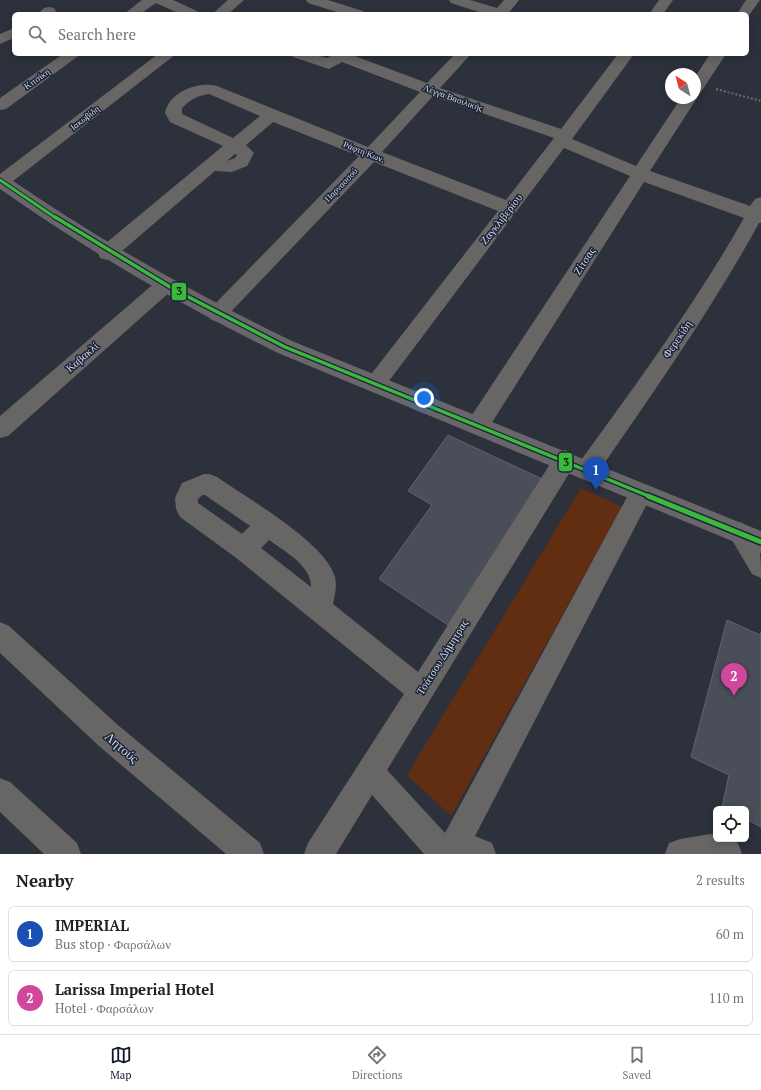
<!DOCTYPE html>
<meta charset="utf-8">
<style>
body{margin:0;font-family:"PT Serif",serif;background:#f2f2f2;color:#222}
.controls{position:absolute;right:12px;bottom:12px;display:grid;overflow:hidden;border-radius:6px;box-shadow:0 2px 10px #0003}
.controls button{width:36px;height:36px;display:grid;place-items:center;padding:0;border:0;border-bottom:1px solid #e0e0e0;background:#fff;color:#222;font:20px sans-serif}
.compass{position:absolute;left:665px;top:68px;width:36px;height:36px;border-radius:50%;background:#fff;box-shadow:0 2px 10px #0003;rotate:324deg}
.you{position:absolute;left:424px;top:398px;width:14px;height:14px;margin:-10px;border:3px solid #fff;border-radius:50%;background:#1a73e8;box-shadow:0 0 0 6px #1a73e833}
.badge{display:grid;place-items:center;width:26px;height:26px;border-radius:50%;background:#111827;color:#fff;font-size:13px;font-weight:700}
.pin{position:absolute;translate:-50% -33px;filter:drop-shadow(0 1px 2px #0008)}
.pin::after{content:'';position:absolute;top:21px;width:14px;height:12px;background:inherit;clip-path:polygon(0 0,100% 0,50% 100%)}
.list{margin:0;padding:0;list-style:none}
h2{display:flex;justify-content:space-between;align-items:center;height:52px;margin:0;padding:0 16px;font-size:17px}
h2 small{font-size:13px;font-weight:400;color:#767676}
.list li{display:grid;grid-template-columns:26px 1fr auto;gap:12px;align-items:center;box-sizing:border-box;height:56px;margin:0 8px 8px;padding:0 8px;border:1px solid #e0e0e0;border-radius:6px}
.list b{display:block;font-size:15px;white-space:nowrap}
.list p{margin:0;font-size:13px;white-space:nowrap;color:#767676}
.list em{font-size:13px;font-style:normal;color:#767676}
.icon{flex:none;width:22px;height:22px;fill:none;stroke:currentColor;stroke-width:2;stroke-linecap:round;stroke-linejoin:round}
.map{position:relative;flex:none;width:761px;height:854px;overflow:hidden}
.search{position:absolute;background:#fff;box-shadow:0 2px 10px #0003;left:12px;right:12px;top:12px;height:44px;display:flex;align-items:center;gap:10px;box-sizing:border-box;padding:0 14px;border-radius:6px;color:#767676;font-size:15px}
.sheet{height:180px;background:#fff}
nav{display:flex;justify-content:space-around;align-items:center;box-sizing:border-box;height:56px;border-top:1px solid #e0e0e0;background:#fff;font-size:11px;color:#767676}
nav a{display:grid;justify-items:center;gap:2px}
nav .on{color:#111827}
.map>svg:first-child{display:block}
.green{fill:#612e12}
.building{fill:#4a4e58;stroke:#60646e}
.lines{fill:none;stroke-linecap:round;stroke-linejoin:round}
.path{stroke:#6d6c6f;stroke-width:2;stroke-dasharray:2 2;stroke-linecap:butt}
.minor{fill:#686565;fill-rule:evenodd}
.major{fill:#686668;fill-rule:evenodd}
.bus-1-far2-casing{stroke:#1c2438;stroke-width:5}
.bus-1-far1-casing{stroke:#1c2438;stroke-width:6}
.bus-1-casing{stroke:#1c2438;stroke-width:8}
.bus-1-far2{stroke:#3ab93a;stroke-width:3}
.bus-1-far1{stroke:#3ab93a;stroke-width:3.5}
.bus-1{stroke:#3ab93a;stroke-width:5}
.labels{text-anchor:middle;stroke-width:3;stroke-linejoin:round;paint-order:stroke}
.far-street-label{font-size:9px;fill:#d4d9e7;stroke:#1c2438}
.street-label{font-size:11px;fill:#d4d9e7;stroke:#1c2438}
.near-street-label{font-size:13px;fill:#d4d9e7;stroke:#1c2438}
.line-badge{stroke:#1c2438;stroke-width:1.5}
.pale-badge-label{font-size:11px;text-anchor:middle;font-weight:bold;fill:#111}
</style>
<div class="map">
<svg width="761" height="854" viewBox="0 0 761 854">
<rect width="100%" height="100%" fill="#2c313c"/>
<!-- green -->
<polygon class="green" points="581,488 622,507 451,816 407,775"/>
<!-- building -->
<g class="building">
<polygon points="448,435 542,479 448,625 379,579 432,505 408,491"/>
<polygon points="727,620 760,635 761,632 761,827 746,819 746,809 726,809 722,807 729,775 691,757"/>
</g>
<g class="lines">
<!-- path -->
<polyline class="path" points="716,89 761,101"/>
<!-- minor -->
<g class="minor">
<polygon points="142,0 173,0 197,11 199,14 180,14 156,3 140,14 124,14"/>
<polygon points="228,0 244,0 228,14 212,14"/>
<polygon points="306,0 328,0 363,11 365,14 343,14 308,3"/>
<polygon points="449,0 470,0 497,8 504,0 519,0 508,14 485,14 451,3"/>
<polygon points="659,0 673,0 663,14 649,14"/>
<polygon points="746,0 760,0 747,18 747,14 737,14"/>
<polygon points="49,7 54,8 56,11 54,14 38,14 44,8"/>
<polygon points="14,28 14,38 0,44 0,34"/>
<polygon points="63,54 81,54 6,109 0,110 0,98"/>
<polygon points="158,54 176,54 8,185 0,186 0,174"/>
<path d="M290,54H313L327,58L334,54H353L352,55L427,83L455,54H471L440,88L561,129L618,54H634L572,139L636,166L681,98H695V95L697,98L650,171L750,206L755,199L761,197V223H759C711,311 652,394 595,477L587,480L579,477L576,470L579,463C637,383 696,303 744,218L644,182L486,432L478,434L470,432L467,425L470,418L630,176L564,148L383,389L376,392L369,389L365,383L369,377L498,211L374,162L224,319L217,322L210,319L207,314L210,309L359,156L273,122L246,145L254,153L247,166L232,172L215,171L114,258L107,260L100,258L98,253L100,248L223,146L170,122L165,113C169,92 198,81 217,86L368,147L420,92L342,62L329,69L293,57ZM209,94L260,116L233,138L182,114V108C191,99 197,96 209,94ZM433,96L554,138L506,200L382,152ZM235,154L237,155L235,158L227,161Z"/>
<polygon points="710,54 726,54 701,92 695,94 695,77"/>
<polygon points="164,279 171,281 174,286 171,291 8,436 0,438 0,416 157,281"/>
<path d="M565,450L573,453L576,460L573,467L387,770L445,833L633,486L641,483L649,486L653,493L649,500L475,836L492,843L496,854H424L372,795L336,854H304L308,843L404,694L235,557L180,517L176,509L175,498L182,483L204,474H209L217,477C247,498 326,543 335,577C337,587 335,595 333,604L418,672L557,453ZM202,495H205L250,526L242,534L198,503V499ZM269,540C284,551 312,566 311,587L261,548Z"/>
<path d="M740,522C761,531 761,556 761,578L752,574L728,533L732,525Z"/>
<polygon points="0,622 9,626 119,726 260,843 264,854 226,854 99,746 0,653"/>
<polygon points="0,778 10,782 77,843 81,854 44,854 0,812"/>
<polygon points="710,834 716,836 716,839 727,839 738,843 742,854 665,854 669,843 680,839"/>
</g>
<!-- major -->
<path class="major" d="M0,174L6,176C97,239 193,293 292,341L761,531V553L278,353C181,305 88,251 0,189Z"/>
<!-- bus-1-far2 casing -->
<g class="bus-1-far2-casing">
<polyline id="bus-1-far2" points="0,180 56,218"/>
</g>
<!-- bus-1-far1 casing -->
<g class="bus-1-far1-casing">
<polyline id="bus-1-far1" points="55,217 175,290 285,347 651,497"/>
</g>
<!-- bus-1 casing -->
<g class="bus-1-casing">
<polyline id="bus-1" points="648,496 761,542"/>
</g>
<!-- bus-1-far2 -->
<use href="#bus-1-far2" class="bus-1-far2"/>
<!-- bus-1-far1 -->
<use href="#bus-1-far1" class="bus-1-far1"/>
<!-- bus-1 -->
<use href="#bus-1" class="bus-1"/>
</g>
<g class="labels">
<!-- far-street labels -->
<g class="far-street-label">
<text transform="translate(37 79) rotate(-35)" y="3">Κιτσίκη</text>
<text transform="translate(453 98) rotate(20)" y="3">Λέγγα Βασιλικής</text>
<text transform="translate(85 118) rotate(-38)" y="3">Ιακωβίδη</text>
<text transform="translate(364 152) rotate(22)" y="3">Ράφτη Κων.</text>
<text transform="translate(341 185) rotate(-46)" y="3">Παρνασσού</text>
</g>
<!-- street labels -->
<g class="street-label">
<text transform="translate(501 219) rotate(-52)" y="4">Ζαγκλιβερίου</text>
<text transform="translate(584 261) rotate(-57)" y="4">Ζίτσας</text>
<text transform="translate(677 339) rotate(-56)" y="4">Φερεκίδη</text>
<text transform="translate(82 357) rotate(-41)" y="4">Καβακλί</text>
<text transform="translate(442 657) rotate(-58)" y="4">Τσάτσου Δήμητρας</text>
</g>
<!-- near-street labels -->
<g class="near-street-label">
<text transform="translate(122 747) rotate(41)" y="5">Λητούς</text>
</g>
</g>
<g class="line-badge">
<rect x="171" y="282" width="16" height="19" rx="4" fill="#3ab93a"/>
<rect x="558" y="452" width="15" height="20" rx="4" fill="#3ab93a"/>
</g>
<g class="pale-badge-label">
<text x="179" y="295">3</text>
<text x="566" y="466">3</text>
</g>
</svg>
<div class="controls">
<button><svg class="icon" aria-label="locate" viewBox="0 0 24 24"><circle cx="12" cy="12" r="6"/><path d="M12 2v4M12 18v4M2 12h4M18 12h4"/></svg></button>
</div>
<svg class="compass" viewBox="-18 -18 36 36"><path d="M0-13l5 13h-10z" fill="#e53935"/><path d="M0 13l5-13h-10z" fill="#767676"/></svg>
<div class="you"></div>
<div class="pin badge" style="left:596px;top:490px;background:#1a4fb4">1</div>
<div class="pin badge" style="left:734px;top:696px;background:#d1479c">2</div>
<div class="search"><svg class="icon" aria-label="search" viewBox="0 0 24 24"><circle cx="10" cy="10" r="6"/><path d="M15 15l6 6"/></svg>Search here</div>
</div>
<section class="sheet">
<h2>Nearby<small>2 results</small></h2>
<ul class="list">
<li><span class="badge" style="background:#1a4fb4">1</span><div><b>IMPERIAL</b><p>Bus stop · Φαρσάλων</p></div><em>60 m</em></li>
<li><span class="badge" style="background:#d1479c">2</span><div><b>Larissa Imperial Hotel</b><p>Hotel · Φαρσάλων</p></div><em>110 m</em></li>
</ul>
</section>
<nav>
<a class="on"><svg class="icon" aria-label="map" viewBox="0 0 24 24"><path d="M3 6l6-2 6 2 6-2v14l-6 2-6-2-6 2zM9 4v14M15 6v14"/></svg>Map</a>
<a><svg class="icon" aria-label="directions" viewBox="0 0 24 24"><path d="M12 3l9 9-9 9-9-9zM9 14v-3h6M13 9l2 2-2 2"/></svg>Directions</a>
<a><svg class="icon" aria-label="saved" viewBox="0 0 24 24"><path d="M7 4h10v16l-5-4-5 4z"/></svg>Saved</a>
</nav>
